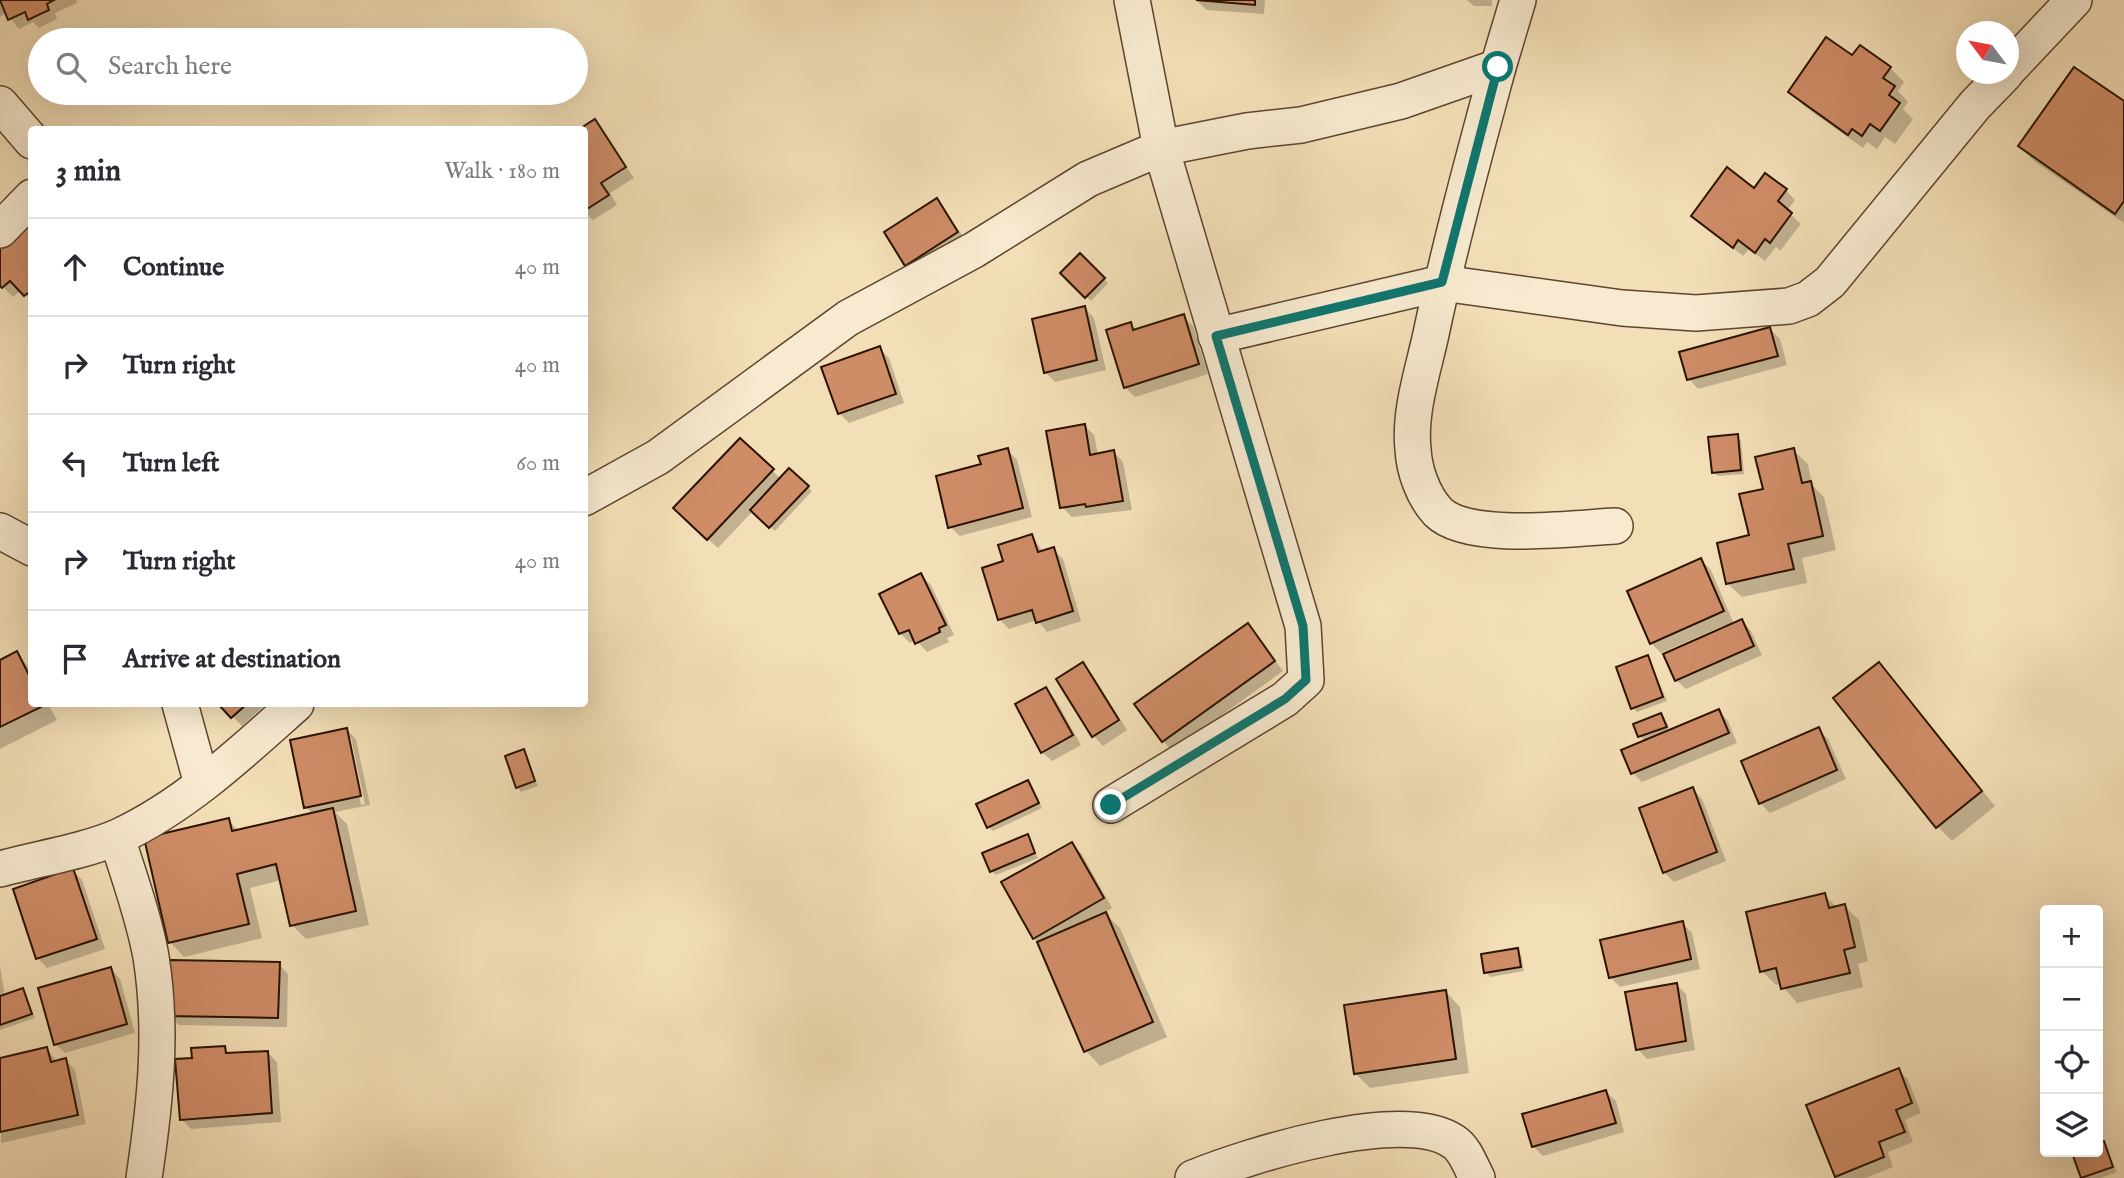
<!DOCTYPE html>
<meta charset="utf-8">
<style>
body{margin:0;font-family:"IM FELL English",serif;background:#f7f7f7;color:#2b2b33}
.controls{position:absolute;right:21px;bottom:21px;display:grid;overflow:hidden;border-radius:7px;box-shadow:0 7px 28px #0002}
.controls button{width:63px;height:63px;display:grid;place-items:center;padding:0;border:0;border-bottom:2px solid #e1e1e2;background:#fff;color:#2b2b33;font:35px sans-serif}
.compass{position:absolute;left:1956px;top:21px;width:63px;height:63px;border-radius:50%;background:#fff;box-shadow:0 7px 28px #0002;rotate:302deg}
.stop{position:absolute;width:21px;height:21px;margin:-16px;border:5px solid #0f766e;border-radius:50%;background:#fff}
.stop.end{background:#0f766e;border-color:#fff;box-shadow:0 2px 7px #0008}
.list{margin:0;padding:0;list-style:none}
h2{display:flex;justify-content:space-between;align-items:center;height:91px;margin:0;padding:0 28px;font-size:30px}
h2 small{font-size:23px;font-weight:400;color:#7c7c81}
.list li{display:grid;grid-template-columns:46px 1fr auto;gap:21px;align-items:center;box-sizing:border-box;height:98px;padding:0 28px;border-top:2px solid #e1e1e2}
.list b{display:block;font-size:26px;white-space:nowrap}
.list em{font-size:23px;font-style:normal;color:#7c7c81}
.icon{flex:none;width:38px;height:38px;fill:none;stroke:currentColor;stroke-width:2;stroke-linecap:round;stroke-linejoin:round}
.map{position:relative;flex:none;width:2124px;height:1178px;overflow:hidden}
.search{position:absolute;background:#fff;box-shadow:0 7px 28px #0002;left:28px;top:28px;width:560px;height:77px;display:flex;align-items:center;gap:18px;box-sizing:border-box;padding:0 24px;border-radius:38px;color:#7c7c81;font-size:26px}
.panel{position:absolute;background:#fff;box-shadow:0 7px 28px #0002;left:28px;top:126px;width:560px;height:581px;border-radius:7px}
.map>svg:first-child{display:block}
.shadow{fill:#0003;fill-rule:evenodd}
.building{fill:#ce8c67;stroke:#2b1200;stroke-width:2}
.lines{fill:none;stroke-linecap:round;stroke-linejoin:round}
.street-casing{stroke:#5d452e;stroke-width:38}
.street{stroke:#f7ead0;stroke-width:35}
.route{stroke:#0f766e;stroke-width:9}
</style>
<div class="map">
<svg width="2124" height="1178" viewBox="0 0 2124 1178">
<rect width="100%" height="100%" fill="#f3dfb7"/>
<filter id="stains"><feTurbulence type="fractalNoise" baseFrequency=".00286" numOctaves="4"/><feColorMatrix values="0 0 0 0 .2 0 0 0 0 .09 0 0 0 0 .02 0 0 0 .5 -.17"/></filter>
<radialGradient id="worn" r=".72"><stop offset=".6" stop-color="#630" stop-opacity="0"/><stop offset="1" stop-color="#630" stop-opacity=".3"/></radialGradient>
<!-- shadow -->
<g class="shadow">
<polygon points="0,0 76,0 77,3 55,13 57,19 39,28 33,22 19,29 6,13 0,17"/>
<polygon points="1265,0 1264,14 1207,10 1197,1"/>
<polygon points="1467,0 1492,0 1492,6 1474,6"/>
<polygon points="1852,58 1890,68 1904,82 1898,91 1908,102 1903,109 1913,119 1895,144 1885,137 1877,149 1867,142 1863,148 1804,106 1790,92"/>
<polygon points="2124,104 2124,223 2034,161 2020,146"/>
<polygon points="595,121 634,178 610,193 617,205 593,220 584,212 584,130"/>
<polygon points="1786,190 1795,200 1787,211 1801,224 1780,251 1776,247 1765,261 1749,249 1743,256 1693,216 1754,191"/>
<polygon points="937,200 967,242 916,274 906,264"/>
<polygon points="32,221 32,301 21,290 13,297 0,284 0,250"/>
<polygon points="1080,256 1108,283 1091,301 1063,273"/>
<polygon points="1085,308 1094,318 1106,370 1055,382 1045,372"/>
<polygon points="1183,316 1193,326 1208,374 1135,397 1125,387 1131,324 1137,330"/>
<polygon points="1770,329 1780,339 1787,365 1698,389 1689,379"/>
<polygon points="879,348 889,358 904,403 849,423 839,413"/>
<polygon points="1085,426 1094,435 1098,455 1114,452 1123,462 1132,510 1072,517 1062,507"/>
<polygon points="1737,436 1741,441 1744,474 1718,476 1713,472"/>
<polygon points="740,440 781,479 789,470 812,491 775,531 753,511 718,548 685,518"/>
<polygon points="1007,450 1017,460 1032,517 960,536 950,527 983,465"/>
<polygon points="1793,450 1808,464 1812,485 1824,497 1836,550 1802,558 1807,583 1742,597 1727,583 1751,537 1765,490"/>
<polygon points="1032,536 1043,552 1053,549 1063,559 1081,621 1047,632 1037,620 1009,629 999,619 1005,562"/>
<polygon points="1701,560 1711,570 1734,624 1742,621 1751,631 1762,655 1686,689 1676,680 1726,628 1725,625 1661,653 1651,643"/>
<polygon points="921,576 931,585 954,635 947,638 949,642 927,652 916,640 910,643 900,633"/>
<polygon points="1248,625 1283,671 1172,751 1163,741"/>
<polygon points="16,654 32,670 32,704 48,704 57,720 0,749 0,662"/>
<polygon points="1648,657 1667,701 1637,712 1633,708"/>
<polygon points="1878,664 1995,806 1952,841 1938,827"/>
<polygon points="1082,665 1092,674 1127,730 1103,746 1094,736"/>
<polygon points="1046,690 1055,699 1081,745 1052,761 1042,752"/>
<polygon points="220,704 266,704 242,726"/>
<polygon points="1719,711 1728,721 1737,743 1642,782 1633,773 1645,742 1640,736 1661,716 1670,732"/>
<path d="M346,729L356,739L370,805L335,812L347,824L369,925L306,939L292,925L282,880L250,888L262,938L184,957L170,942L228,820L239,831L313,814L306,807ZM347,738H351L365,804L361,805Z"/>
<polygon points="1818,729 1828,739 1846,779 1770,813 1760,803"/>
<polygon points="523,751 538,786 521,792 517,787"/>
<polygon points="1028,782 1042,808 993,831 988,827"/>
<polygon points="1693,789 1702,799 1726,861 1674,882 1664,872"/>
<polygon points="1028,836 1038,858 996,875 991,871"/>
<polygon points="1071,844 1081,853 1112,908 1104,913 1120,928 1167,1037 1100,1066 1086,1051 1034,937"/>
<polygon points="73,871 82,880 105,949 47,968 38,958"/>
<polygon points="1824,895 1837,907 1844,906 1859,920 1868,961 1858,964 1863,987 1797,1003 1781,984 1776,985 1762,971"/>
<polygon points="1682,923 1692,933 1700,969 1620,987 1610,977"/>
<polygon points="1517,950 1521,955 1524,971 1490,977 1486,972"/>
<polygon points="279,964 288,974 287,1027 179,1025 169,1016"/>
<polygon points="0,967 5,996 23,990 35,1018 0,1030"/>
<polygon points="111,969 120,979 135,1033 65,1053 55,1044"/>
<polygon points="1676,984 1686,994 1695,1050 1647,1059 1638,1049"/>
<polygon points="1446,992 1460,1007 1469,1073 1370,1088 1355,1073"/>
<polygon points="224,1048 231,1055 268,1053 277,1062 281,1122 191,1129 181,1119 193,1059"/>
<polygon points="47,1049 57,1062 65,1060 75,1070 86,1124 1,1143 0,1071"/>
<polygon points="1899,1070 1908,1080 1921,1113 1905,1120 1913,1142 1888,1152 1893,1167 1865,1178 1838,1178 1836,1176"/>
<polygon points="1606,1092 1616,1101 1624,1132 1543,1156 1533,1146"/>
<polygon points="2103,1143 2117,1172 2100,1178 2083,1178 2074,1154 2098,1152 2098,1145"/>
</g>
<!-- building -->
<g class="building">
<polygon points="0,0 54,0 47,4 49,10 28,20 25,12 8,20"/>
<polygon points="1196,0 1255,0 1255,5"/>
<polygon points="1826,37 1852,55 1860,45 1891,67 1883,78 1895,86 1889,95 1900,103 1880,131 1870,124 1862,136 1852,129 1848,135 1788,92"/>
<polygon points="2074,67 2124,101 2124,201 2115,214 2018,146"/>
<polygon points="595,119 626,167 601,183 609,195 584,211 584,130 578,130"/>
<polygon points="1727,167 1754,188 1765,173 1787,189 1778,201 1792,213 1770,243 1765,239 1755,253 1738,240 1733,248 1691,216"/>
<polygon points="937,198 958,232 905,266 884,232"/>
<polygon points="32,219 32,290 24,296 10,281 2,288 0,286 0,248"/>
<polygon points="1080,253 1105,278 1085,298 1060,273"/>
<polygon points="1085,306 1097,360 1044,373 1032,319"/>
<polygon points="1184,314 1199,364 1124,388 1106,330 1131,322 1133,330"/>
<polygon points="1770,327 1778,356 1687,380 1679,352"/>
<polygon points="880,346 896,394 838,414 821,367"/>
<polygon points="1085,424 1090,455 1114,450 1123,501 1086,507 1085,504 1060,508 1046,431"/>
<polygon points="1738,434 1741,470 1712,473 1708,437"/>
<polygon points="740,438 774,469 707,540 673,508"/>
<polygon points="1008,448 1023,508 948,528 936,476 981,464 978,456"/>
<polygon points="1794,448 1802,483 1811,481 1823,536 1788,544 1794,569 1726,584 1717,543 1749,535 1739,494 1763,489 1755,457"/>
<polygon points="789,468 809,486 769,528 750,510"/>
<polygon points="1032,534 1038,552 1054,547 1073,611 1036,623 1032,610 998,620 982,568 1003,561 998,545"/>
<polygon points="1701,558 1724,611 1650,644 1627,591"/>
<polygon points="921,573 946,625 939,628 940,632 915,644 909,630 899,634 879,594"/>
<polygon points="1742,619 1754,646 1675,681 1663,654"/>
<polygon points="1248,623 1275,661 1162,742 1134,704"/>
<polygon points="17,651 32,681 32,704 43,706 0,727 0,660"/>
<polygon points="1648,655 1663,697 1631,709 1616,667"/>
<polygon points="1083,662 1119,720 1092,737 1056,679"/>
<polygon points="1879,662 1982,791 1936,828 1833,698"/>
<polygon points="1046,687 1073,735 1041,753 1015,704"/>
<polygon points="218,704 247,704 231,718"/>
<polygon points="1719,709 1729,733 1631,774 1621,750"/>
<polygon points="1661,713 1667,727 1638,737 1633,724"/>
<polygon points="1819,727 1837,770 1759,804 1741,761"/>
<polygon points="347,728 361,796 304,808 290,740"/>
<polygon points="524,749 535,781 516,788 505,756"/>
<polygon points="1028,780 1039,803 987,828 976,804"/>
<polygon points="1693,787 1717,852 1663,873 1639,808"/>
<polygon points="333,808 356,911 290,926 276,864 237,874 249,924 168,943 144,838 229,818 232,831"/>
<polygon points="1028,834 1035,853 990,872 982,853"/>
<polygon points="1072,842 1104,898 1033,939 1001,882"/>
<polygon points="73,868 97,939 36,959 13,889"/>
<polygon points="1825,893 1829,908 1845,904 1855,947 1844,950 1850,973 1781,989 1776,968 1760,972 1746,912"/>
<polygon points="1106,912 1153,1022 1084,1052 1037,942"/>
<polygon points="1683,921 1691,959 1609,978 1600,940"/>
<polygon points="1518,948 1521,967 1484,973 1481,954"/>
<polygon points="169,960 280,962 278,1018 167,1016"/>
<polygon points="111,967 127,1024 54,1045 38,988"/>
<polygon points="1677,983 1686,1041 1636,1050 1625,992"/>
<polygon points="23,988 32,1014 0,1025 0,996"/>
<polygon points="1446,990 1456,1059 1354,1074 1344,1005"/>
<polygon points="225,1046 226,1053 268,1051 272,1113 180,1120 175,1059 192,1058 191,1048"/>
<polygon points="47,1047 51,1062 66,1058 78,1115 0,1132 0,1058"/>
<polygon points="1899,1068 1912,1103 1896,1110 1905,1132 1879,1142 1884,1157 1835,1177 1806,1105"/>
<polygon points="1606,1090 1616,1123 1532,1147 1522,1114"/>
<polygon points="2104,1141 2113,1167 2081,1178 2072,1153 2098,1152 2098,1143"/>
</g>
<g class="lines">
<!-- street casing -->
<g class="street-casing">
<g id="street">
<path d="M1498,67C1474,156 1450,244 1431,334C1423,371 1409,412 1413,449C1414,470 1423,496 1438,512C1468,542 1574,528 1615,526"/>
<polyline points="2008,70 2074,0"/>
<polyline points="0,104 32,141"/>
<polyline points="0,230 32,197"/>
<polyline points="1216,336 1442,283 1622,308 1696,313 1789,306 1808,299 1830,282 1975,105 2005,74"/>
<polyline points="584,498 658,457 848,318 974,250 1088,179 1161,148 1247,131 1301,125 1401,101 1498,67 1518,0"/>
<polyline points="0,531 32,548"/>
<polyline points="180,704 202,784"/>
<polyline points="1111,805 1285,699 1306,680 1303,626 1161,148 1132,0"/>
<path d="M117,838C129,877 144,917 151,957C163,1032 155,1104 144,1178"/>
<path d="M0,869C36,859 87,851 120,836C186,805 242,752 296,704"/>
<path d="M1193,1178C1247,1156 1404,1106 1454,1142C1465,1149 1471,1167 1477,1178"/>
</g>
</g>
<!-- street -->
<use href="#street" class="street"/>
</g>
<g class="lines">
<!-- route -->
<polyline class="route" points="1111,805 1285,699 1306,680 1303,626 1216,336 1442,282 1498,67"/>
</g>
<rect width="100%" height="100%" filter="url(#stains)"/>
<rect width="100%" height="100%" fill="url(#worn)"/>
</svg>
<div class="controls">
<button>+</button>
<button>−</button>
<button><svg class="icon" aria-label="locate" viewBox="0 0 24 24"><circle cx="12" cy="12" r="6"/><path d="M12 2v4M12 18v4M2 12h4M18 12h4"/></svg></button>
<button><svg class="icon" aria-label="layers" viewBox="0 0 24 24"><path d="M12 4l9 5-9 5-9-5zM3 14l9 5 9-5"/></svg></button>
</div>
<svg class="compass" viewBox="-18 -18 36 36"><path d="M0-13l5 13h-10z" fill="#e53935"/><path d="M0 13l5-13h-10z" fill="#7c7c81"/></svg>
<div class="stop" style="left:1498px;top:67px"></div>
<div class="stop end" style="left:1111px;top:805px"></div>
<div class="search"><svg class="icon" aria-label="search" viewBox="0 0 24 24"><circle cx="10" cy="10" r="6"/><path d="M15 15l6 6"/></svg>Search here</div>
<section class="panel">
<h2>3 min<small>Walk · 180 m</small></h2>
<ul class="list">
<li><svg class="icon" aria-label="ahead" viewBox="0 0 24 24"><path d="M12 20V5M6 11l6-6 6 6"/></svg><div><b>Continue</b></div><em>40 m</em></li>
<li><svg class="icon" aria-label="right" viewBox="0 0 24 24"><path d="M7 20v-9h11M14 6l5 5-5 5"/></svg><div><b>Turn right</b></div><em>40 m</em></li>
<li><svg class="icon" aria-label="left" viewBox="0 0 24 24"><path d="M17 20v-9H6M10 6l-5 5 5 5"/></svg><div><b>Turn left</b></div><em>60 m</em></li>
<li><svg class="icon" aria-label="right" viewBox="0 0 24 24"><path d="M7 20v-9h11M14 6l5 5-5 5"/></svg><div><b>Turn right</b></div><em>40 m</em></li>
<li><svg class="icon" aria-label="arrive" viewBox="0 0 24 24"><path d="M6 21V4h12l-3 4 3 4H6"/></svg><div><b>Arrive at destination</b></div></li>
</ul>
</section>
</div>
